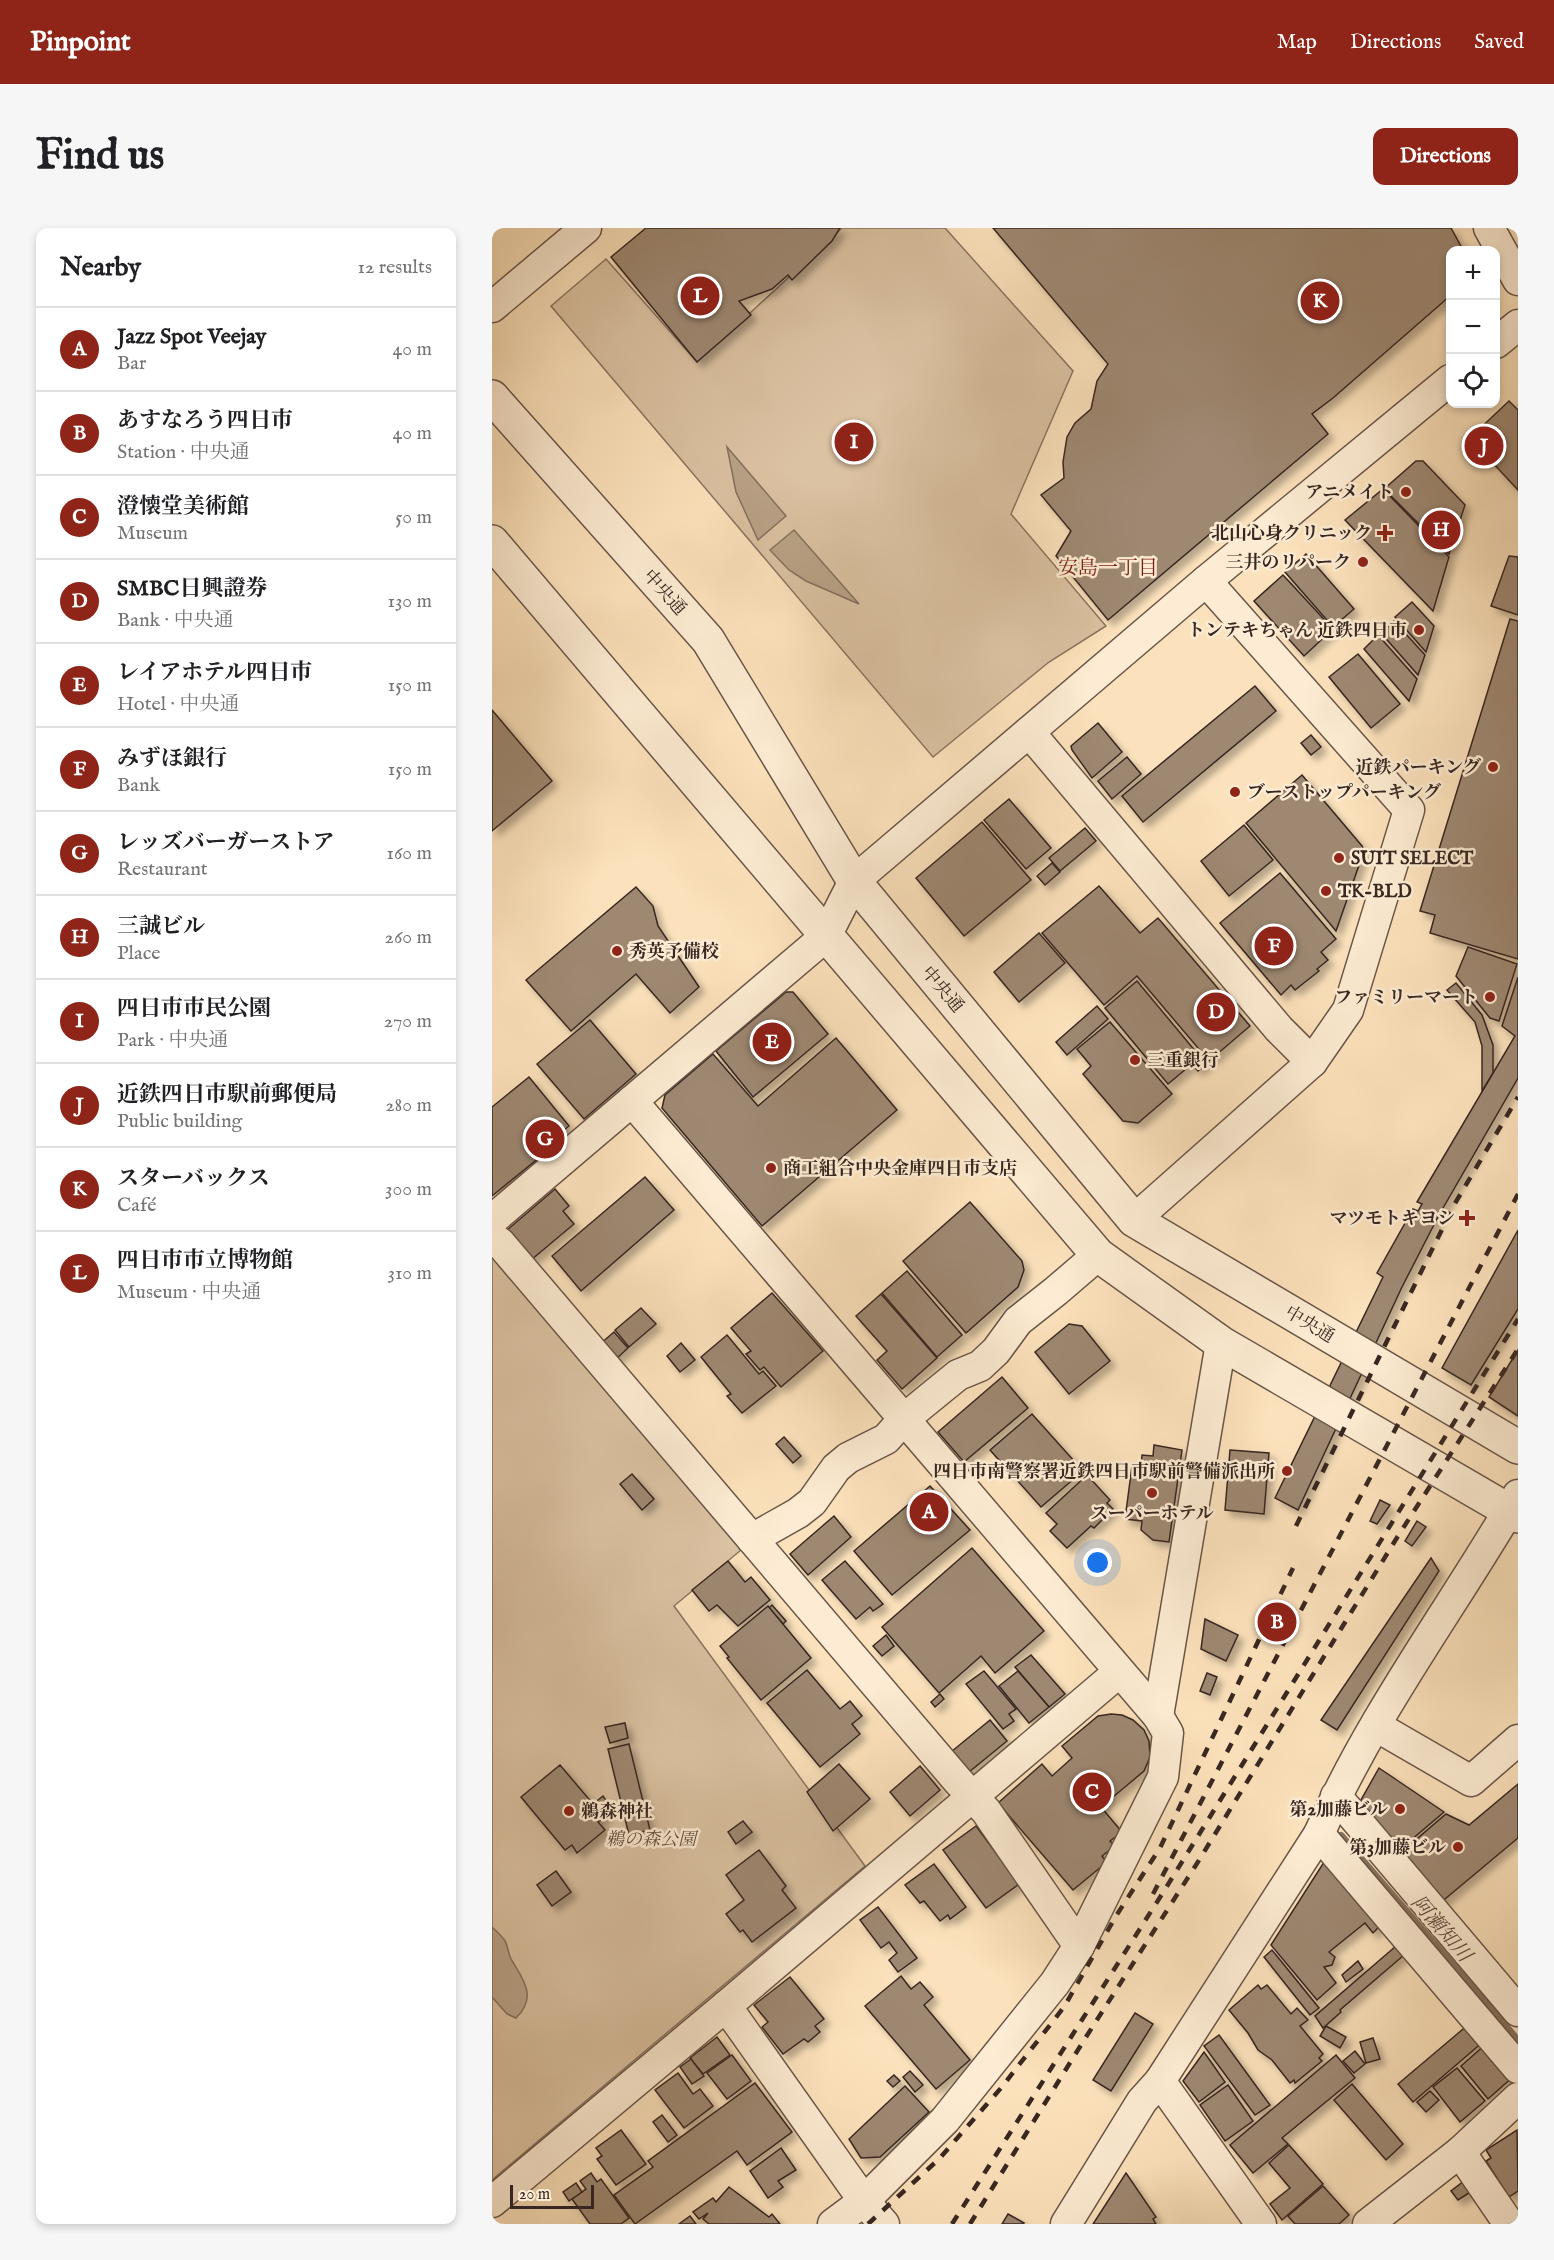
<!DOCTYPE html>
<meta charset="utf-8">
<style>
body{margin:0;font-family:"IM FELL English","Noto Serif JP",serif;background:#f6f6f6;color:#202124}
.controls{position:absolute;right:18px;top:18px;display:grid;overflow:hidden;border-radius:12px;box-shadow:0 3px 9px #0003}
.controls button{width:54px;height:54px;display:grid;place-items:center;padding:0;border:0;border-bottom:2px solid #e0e0e0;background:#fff;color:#202124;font:30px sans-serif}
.scale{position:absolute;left:18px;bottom:15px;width:84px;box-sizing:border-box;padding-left:6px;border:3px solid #382721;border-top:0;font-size:16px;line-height:21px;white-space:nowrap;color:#382721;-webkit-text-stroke:4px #fdecd3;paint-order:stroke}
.you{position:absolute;left:606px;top:1335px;width:21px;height:21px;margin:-15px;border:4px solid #fff;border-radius:50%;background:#1a73e8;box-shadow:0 0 0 9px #1a73e833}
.badge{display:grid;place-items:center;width:39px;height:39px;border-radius:50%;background:#8f2418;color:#fff;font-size:20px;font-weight:700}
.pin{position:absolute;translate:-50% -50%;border:3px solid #fff;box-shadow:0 2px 6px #0006}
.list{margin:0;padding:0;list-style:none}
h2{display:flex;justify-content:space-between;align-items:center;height:78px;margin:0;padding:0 24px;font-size:26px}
h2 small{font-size:20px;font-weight:400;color:#757577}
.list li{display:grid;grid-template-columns:39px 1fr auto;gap:18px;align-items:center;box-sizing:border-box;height:84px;padding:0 24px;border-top:2px solid #e0e0e0}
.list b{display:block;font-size:22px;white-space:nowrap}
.list p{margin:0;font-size:20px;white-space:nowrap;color:#757577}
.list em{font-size:20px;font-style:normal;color:#757577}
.icon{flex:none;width:33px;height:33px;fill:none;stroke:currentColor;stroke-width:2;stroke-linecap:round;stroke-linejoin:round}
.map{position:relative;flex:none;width:1026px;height:1996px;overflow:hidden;border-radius:12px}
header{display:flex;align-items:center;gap:36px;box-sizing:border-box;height:84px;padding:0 30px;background:#8f2418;color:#fff}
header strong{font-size:28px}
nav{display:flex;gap:33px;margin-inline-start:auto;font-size:21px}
.intro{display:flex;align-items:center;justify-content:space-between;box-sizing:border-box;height:144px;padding:0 36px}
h1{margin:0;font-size:42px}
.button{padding:15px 27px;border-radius:12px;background:#8f2418;color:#fff;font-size:21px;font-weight:700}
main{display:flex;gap:36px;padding:0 36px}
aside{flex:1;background:#fff;border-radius:12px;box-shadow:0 3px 9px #0003}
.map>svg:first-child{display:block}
.green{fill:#dbc2a2;stroke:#8a7462;stroke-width:1.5}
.water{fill:#b9a287;stroke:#85715e;stroke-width:1.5}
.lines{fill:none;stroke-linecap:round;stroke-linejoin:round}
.stream{stroke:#85715e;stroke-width:8}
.building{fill:#9e8872;stroke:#382721;stroke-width:1.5;filter:url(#shadow)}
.minor-casing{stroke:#695648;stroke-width:33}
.tertiary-casing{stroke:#695648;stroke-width:36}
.minor{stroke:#fdecd3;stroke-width:30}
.tertiary{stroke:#fdecd3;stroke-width:33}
.rail{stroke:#382721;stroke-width:4.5;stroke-dasharray:10 10;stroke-linecap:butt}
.poi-dot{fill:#8f2418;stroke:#fdecd3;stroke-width:2}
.labels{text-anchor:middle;stroke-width:5;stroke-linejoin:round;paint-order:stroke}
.poi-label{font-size:18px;font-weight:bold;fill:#382721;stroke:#fdecd3;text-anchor:end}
.street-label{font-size:18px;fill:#382721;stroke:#fdecd3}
.park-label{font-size:18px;font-style:italic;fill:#614e41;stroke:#fdecd3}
.neighbourhood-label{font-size:20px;fill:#7a1f14;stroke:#fdecd3}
.water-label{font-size:20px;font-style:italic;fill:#5f4c40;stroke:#fdecd3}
</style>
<header>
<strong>Pinpoint</strong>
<nav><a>Map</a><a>Directions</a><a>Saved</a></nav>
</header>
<div class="intro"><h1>Find us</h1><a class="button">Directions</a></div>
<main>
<aside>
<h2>Nearby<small>12 results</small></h2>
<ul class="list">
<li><span class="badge">A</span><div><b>Jazz Spot Veejay</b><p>Bar</p></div><em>40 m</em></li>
<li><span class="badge">B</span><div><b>あすなろう四日市</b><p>Station · 中央通</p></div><em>40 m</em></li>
<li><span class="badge">C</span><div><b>澄懐堂美術館</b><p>Museum</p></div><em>50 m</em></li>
<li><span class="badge">D</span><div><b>SMBC日興證券</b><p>Bank · 中央通</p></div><em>130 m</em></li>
<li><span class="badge">E</span><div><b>レイアホテル四日市</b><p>Hotel · 中央通</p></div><em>150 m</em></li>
<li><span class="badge">F</span><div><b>みずほ銀行</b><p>Bank</p></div><em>150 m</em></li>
<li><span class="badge">G</span><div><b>レッズバーガーストア</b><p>Restaurant</p></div><em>160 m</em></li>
<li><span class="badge">H</span><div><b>三誠ビル</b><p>Place</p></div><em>260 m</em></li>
<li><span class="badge">I</span><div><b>四日市市民公園</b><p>Park · 中央通</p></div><em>270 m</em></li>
<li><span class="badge">J</span><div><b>近鉄四日市駅前郵便局</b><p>Public building</p></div><em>280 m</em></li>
<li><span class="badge">K</span><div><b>スターバックス</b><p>Café</p></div><em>300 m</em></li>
<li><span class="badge">L</span><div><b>四日市市立博物館</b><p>Museum · 中央通</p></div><em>310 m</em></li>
</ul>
</aside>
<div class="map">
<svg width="1026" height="1996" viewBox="0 0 1026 1996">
<defs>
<filter id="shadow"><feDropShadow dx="5.5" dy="5.5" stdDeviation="3" flood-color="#0004"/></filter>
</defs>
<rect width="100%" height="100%" fill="#fce2bc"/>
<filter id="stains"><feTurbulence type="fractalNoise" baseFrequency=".00333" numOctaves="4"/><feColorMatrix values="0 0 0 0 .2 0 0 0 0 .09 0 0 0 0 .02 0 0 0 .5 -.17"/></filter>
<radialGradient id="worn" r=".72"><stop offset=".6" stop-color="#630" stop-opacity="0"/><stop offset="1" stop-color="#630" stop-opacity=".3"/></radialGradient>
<!-- green -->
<g class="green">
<polygon points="350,0 453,0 581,143 519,286 614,398 557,434 441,529 59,78 114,31 205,134"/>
<polygon points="0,1022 255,1317 182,1378 373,1638 0,1952"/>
</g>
<!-- water -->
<g class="water">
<polygon points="235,219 294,288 266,312 244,264"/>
<polygon points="302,302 367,376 314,353 297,342 278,322"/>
<path d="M0,1699C4,1703 10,1708 13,1713C16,1718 16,1725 19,1731C31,1751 46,1769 24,1790L15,1786L0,1769Z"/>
</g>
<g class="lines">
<!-- stream -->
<polyline class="stream" points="849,1608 1026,1813"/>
</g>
<!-- building -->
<g class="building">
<polygon points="154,0 348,0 340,13 300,52 296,47 280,61 247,73 259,87 205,134 119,29"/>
<polygon points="501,0 959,0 971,22 958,22 958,68 841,170 820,186 836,206 616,392 564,328 579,303 549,267 572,250 571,234 575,209 583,195 599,181 605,153 616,136"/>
<polygon points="1017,173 1026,182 1026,262 988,221 992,217 982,206"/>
<polygon points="924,233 931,233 973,277 957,326 892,261"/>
<polygon points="891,261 957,329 941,383 853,292"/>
<polygon points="814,326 862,381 841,399 793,344"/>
<polygon points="1017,328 1026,329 1026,387 999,378"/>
<polygon points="791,347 841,401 812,428 762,373"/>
<polygon points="920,374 942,398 934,424 903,389"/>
<polygon points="1018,391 1026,393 1026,731 938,705 943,687 928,683"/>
<polygon points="902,393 933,427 926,447 889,405"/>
<polygon points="886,407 925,451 917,473 872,421"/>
<polygon points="866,426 908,476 879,500 837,449"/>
<polygon points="763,458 784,483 651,594 630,568"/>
<polygon points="0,482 60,553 0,603"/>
<polygon points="606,495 630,524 600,550 580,522 579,518"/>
<polygon points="819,507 829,519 819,527 809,515"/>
<polygon points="635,529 649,546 620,571 606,553"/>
<polygon points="810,547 870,618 872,623 844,703 754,595"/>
<polygon points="517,571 559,620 534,641 492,592"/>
<polygon points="490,594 539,652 472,708 424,650"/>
<polygon points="752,597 781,632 737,668 709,633"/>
<polygon points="593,600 604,613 568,643 557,630"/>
<polygon points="560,635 568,644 553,657 545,648"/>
<polygon points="788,645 844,711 829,724 836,732 825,741 827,743 803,762 799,757 789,767 728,695"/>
<polygon points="607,658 648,705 666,690 758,798 717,833 645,748 612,777 550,705"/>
<polygon points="144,659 161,678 166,698 207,759 178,785 144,746 79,803 34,752"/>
<polygon points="547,705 573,735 527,774 502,744"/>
<polygon points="976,719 1025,736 1007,793 998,790 964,748"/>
<polygon points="1026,749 1026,850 947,987 910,1059 806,1282 783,1270 891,1049 885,1045 921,981 926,983 930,976 925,974 1023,808 1010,798"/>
<polygon points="645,753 714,836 706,843 700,836 676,856 613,780"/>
<polygon points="964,755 990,787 1001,817 1001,845 990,863 990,818 983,794 955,762"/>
<polygon points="294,764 301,764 336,806 261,869 224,823"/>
<polygon points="605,778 616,791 575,827 564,814"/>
<polygon points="98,792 144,846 92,891 45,836"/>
<polygon points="618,794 680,866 646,895 631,893 591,846 599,838 585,821"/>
<polygon points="344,810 405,882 270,998 170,880 173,867 221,826 266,878"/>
<polygon points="37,849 77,898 44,925 48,929 0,968 0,879"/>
<polygon points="153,949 182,982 89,1063 60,1028"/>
<polygon points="63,961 77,978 71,983 82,996 39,1032 14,1003"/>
<polygon points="478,974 530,1033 532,1042 526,1059 474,1105 411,1033"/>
<polygon points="1026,1002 1026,1081 979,1157 950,1140"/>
<polygon points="415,1043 470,1107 445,1129 390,1065"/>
<polygon points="280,1065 331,1123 289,1159 272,1139 268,1142 254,1126 259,1123 239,1100"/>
<polygon points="389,1066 445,1130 410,1161 385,1132 395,1123 364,1088"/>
<polygon points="149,1080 164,1096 137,1119 123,1102"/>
<polygon points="577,1096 590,1098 618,1133 577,1166 543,1124"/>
<polygon points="122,1104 136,1120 122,1133 108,1116"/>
<polygon points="235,1107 267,1146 271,1143 284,1158 250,1185 235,1168 239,1166 209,1129"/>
<polygon points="189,1115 203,1132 188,1144 175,1128"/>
<polygon points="1026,1122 1026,1188 997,1169"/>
<polygon points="510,1149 536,1180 472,1234 446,1204"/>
<polygon points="540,1186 591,1243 549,1279 498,1222"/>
<polygon points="292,1209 309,1228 301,1235 284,1216"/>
<polygon points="662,1217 690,1222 677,1314 661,1312 649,1302 650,1293 633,1291 640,1238 649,1239 650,1227 661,1228"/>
<polygon points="738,1222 777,1225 772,1286 733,1282"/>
<polygon points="140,1246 162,1271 150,1282 128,1256"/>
<polygon points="595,1247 618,1272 615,1275 621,1281 602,1300 599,1298 575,1320 558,1303 565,1296 554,1285"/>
<polygon points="438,1258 478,1302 400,1367 362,1323"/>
<polygon points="888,1272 898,1277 885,1296 878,1293"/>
<polygon points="342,1288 359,1309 316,1347 298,1326"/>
<polygon points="925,1293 934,1299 920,1318 913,1313"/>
<polygon points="480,1320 552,1403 503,1445 489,1428 447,1465 390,1399"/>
<polygon points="939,1330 947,1343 845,1502 829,1492"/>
<polygon points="236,1333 253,1354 259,1349 278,1372 246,1398 225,1377 217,1383 200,1362"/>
<polygon points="353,1333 391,1376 381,1383 378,1379 364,1391 330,1352"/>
<polygon points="280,1377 294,1393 291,1396 277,1380"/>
<polygon points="276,1378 319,1430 269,1472 235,1430 237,1429 228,1418"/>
<polygon points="713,1391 746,1407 734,1433 709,1421"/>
<polygon points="394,1407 402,1418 390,1428 381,1418"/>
<polygon points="539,1427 573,1466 557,1479 523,1439"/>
<polygon points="315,1442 348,1481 358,1473 370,1488 360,1496 368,1506 328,1539 275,1475"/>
<polygon points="492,1443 524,1481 517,1486 522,1493 511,1501 474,1456"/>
<polygon points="526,1443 557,1479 537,1495 507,1458"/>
<polygon points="715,1445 725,1449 718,1467 708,1463"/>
<polygon points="448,1466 452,1471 443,1479 439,1474"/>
<polygon points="619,1486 630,1487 641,1492 652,1502 657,1513 658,1529 652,1543 609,1579 630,1604 618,1613 623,1618 610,1628 615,1634 581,1662 506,1575 550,1536 560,1548 580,1530 570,1518 606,1488"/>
<polygon points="498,1492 515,1513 477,1544 459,1524"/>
<polygon points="133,1495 136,1510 118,1515 113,1499"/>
<polygon points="137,1516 158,1602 137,1607 116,1521"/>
<polygon points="347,1536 378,1571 341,1603 315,1564"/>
<polygon points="68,1537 101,1576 111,1568 119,1579 110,1586 112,1590 106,1594 113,1602 85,1625 80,1617 73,1622 29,1569"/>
<polygon points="428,1538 448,1562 418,1588 398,1564"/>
<polygon points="887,1540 952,1584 905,1624 865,1579"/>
<polygon points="1026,1556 1026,1610 947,1676 906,1627 954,1586 977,1597"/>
<polygon points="251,1593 260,1604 244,1616 236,1604"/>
<polygon points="484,1598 527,1656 494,1680 451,1622"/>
<polygon points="267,1622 294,1658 290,1662 304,1680 260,1714 251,1702 248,1704 234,1686 252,1672 234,1647"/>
<polygon points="834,1631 887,1699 881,1705 873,1695 837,1724 843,1729 840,1737 832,1739 844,1755 825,1772 779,1717"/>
<polygon points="442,1636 474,1679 458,1691 456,1687 448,1693 432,1673 428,1675 413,1657"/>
<polygon points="64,1643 79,1664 60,1678 45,1657"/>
<polygon points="386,1679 425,1730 406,1744 397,1732 405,1725 397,1714 389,1720 368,1692"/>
<polygon points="904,1718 912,1727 848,1782 849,1784 831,1800 823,1788"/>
<polygon points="780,1722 827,1780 818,1787 772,1729"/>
<polygon points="866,1733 871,1741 854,1754 850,1747"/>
<polygon points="409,1748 419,1761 428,1754 441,1769 432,1777 478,1832 444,1861 373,1778"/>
<polygon points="298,1749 332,1791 323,1798 328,1804 316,1814 312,1811 291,1826 270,1799 276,1794 262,1777"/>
<polygon points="766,1757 769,1761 775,1757 799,1786 805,1780 816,1792 808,1798 831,1826 827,1830 830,1833 803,1855 802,1852 798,1855 780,1832 766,1822 756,1805 737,1782"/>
<polygon points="643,1785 661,1796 619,1863 601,1852"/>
<polygon points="977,1796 992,1813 921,1874 906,1856"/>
<polygon points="834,1798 854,1809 848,1820 828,1808"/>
<polygon points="727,1807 778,1877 763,1887 712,1818"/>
<polygon points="225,1809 238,1827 211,1846 198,1830"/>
<polygon points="881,1810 888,1831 874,1835 868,1814"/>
<polygon points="994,1816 1022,1848 996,1871 969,1838"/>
<polygon points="863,1823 873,1836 862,1845 851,1833"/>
<polygon points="712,1824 733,1854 707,1874 691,1853"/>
<polygon points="240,1827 259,1853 235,1871 215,1845"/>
<polygon points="844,1827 863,1850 790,1910 796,1916 761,1945 738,1917"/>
<polygon points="199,1831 212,1848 200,1856 188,1839"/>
<polygon points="965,1840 993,1873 968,1894 941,1859"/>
<polygon points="418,1843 431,1857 423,1864 411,1849"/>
<polygon points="186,1845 201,1866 208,1861 221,1878 192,1900 163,1862"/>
<polygon points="402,1847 408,1853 401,1859 395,1853"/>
<polygon points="263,1855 300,1904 255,1937 245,1923 143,1996 122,1967 161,1939 156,1933"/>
<polygon points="860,1856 911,1916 894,1932 842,1872"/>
<polygon points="736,1857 761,1893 733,1913 708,1877"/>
<polygon points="413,1858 437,1884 388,1929 369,1930 357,1911"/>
<polygon points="938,1863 947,1872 934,1884 925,1874"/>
<polygon points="170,1887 185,1907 176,1914 161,1894"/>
<polygon points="129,1902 154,1936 124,1957 105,1931 110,1928 104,1920"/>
<polygon points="1025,1902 1026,1963 1017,1969 994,1933 999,1930 994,1922"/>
<polygon points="797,1917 831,1956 790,1992 778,1976 798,1960 777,1935"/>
<polygon points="289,1920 304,1942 286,1953 291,1959 276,1970 258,1943"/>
<polygon points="99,1945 105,1954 109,1951 137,1990 129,1996 98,1996 80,1971 94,1961 88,1953"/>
<polygon points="634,1945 664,1989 661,1991 664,1996 601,1996"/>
<polygon points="972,1953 980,1963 966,1972 959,1963"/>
<polygon points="84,1955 90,1964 77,1973 71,1964"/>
<polygon points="831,1958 857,1987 847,1996 803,1996 796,1988"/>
<polygon points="237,1959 277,1989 280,1986 288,1996 217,1996 211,1991 216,1985 207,1991 201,1984 221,1970 224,1974"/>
<polygon points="516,1986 532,1995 531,1996 510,1996"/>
<polygon points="198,1988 204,1996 187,1996"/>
</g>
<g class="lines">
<!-- minor casing -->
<g class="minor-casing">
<g id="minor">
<polyline points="997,0 1026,52"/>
<polyline points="0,79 94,0"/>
<polyline points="1004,115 1026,97"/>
<polyline points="537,504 787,801 820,834"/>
<polyline points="140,873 666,1488 676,1505 671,1549 587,1718 563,1755 453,1892 372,1973 341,1996"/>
<polyline points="0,992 334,708 362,653 714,353 958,152"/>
<polyline points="642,992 820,834 856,782 917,582 714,353"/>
<polyline points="0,1009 8,1015 466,1553 494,1583 587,1718"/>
<polyline points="260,1311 306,1285 320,1274 344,1240 356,1230 394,1211 412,1191 466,1147 488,1138 504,1123 526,1093 564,1063 606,1027"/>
<polyline points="666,1488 729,1115"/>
<polyline points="884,1498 979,1553 1026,1512"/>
<polyline points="844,1568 1026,1783"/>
<polyline points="827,1606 1026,1840"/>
<polyline points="234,1778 372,1973 392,1996"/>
<polyline points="668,1853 769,1996"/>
<polyline points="968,1924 1017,1996"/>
<polyline points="0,1974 234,1778 627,1444"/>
<path d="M574,1996L650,1873L668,1853L827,1606C880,1486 960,1380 1026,1267"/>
<polyline points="876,1996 968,1924 1026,1870"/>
</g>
</g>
<!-- tertiary casing -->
<g class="tertiary-casing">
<g id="tertiary">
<polyline points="0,169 216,412 362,653 642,992 1026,1219"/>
<polyline points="0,314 606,1027 729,1115 1026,1288"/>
</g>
</g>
<!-- minor -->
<use href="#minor" class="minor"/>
<!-- tertiary -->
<use href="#tertiary" class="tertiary"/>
<!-- rail -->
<g class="rail">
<polyline points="804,1298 962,977 1026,869"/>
<polyline points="661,1666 1026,966"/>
<polyline points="376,1996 447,1931 509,1860 572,1779 624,1688 668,1620 801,1340"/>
<polyline points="460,1996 672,1663 1026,1091"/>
<polyline points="478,1996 594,1809 704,1637 906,1308 1026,1121"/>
</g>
</g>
<!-- markers -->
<g class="poi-dot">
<circle cx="914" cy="264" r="6"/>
<path d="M890 296h6v6h6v6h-6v6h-6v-6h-6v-6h6z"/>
<circle cx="871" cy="334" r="6"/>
<circle cx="927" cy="402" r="6"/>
<circle cx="1001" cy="539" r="6"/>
<circle cx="743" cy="564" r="6"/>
<circle cx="847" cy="630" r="6"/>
<circle cx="834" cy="663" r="6"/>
<circle cx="125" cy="723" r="6"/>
<circle cx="998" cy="769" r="6"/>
<circle cx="643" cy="832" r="6"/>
<circle cx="279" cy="940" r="6"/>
<path d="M972 981h6v6h6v6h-6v6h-6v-6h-6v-6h6z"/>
<circle cx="795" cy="1243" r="6"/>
<circle cx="660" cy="1265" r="6"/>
<circle cx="908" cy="1581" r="6"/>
<circle cx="77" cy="1583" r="6"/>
<circle cx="966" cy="1619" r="6"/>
</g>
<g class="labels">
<!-- poi labels -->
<g class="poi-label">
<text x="902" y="270">アニメイト</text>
<text x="880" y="311">北山心身クリニック</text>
<text x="859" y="340">三井のリパーク</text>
<text x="915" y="408">トンテキちゃん 近鉄四日市</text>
<text x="989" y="545">近鉄パーキング</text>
<text x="755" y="570" text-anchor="start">ブーストップパーキング</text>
<text x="859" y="636" text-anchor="start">SUIT SELECT</text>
<text x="846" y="669" text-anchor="start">TK-BLD</text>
<text x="137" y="729" text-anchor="start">秀英予備校</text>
<text x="986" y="775">ファミリーマート</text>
<text x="655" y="838" text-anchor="start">三重銀行</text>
<text x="291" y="946" text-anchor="start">商工組合中央金庫四日市支店</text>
<text x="963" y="996">マツモトキヨシ</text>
<text x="783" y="1249">四日市南警察署近鉄四日市駅前警備派出所</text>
<text x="660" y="1291" text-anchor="middle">スーパーホテル</text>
<text x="896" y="1587">第2加藤ビル</text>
<text x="89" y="1589" text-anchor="start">鵜森神社</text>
<text x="954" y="1625">第3加藤ビル</text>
</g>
<!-- street labels -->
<g class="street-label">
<text transform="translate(173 364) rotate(48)" y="6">中央通</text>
<text transform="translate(451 761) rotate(50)" y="6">中央通</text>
<text transform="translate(818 1096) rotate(31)" y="6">中央通</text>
</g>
<!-- park labels -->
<g class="park-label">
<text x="159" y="1617">鵜の森公園</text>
</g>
<!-- neighbourhood labels -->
<g class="neighbourhood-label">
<text x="616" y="346">安島一丁目</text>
</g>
<!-- water labels -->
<g class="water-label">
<text transform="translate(950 1700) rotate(49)" y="7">阿瀬知川</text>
</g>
</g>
<rect width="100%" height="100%" filter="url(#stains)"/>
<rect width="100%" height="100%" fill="url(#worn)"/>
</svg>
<div class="controls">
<button>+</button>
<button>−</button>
<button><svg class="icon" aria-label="locate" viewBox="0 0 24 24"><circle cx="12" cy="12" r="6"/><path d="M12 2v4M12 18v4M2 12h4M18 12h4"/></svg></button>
</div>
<div class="scale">20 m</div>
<div class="you"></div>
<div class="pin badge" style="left:437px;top:1284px">A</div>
<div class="pin badge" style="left:785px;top:1394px">B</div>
<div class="pin badge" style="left:600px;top:1564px">C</div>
<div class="pin badge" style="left:724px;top:784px">D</div>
<div class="pin badge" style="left:280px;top:814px">E</div>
<div class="pin badge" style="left:782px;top:718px">F</div>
<div class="pin badge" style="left:53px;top:911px">G</div>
<div class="pin badge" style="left:949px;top:302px">H</div>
<div class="pin badge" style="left:362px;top:214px">I</div>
<div class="pin badge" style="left:992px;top:218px">J</div>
<div class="pin badge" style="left:828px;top:73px">K</div>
<div class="pin badge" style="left:208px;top:68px">L</div>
</div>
</main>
